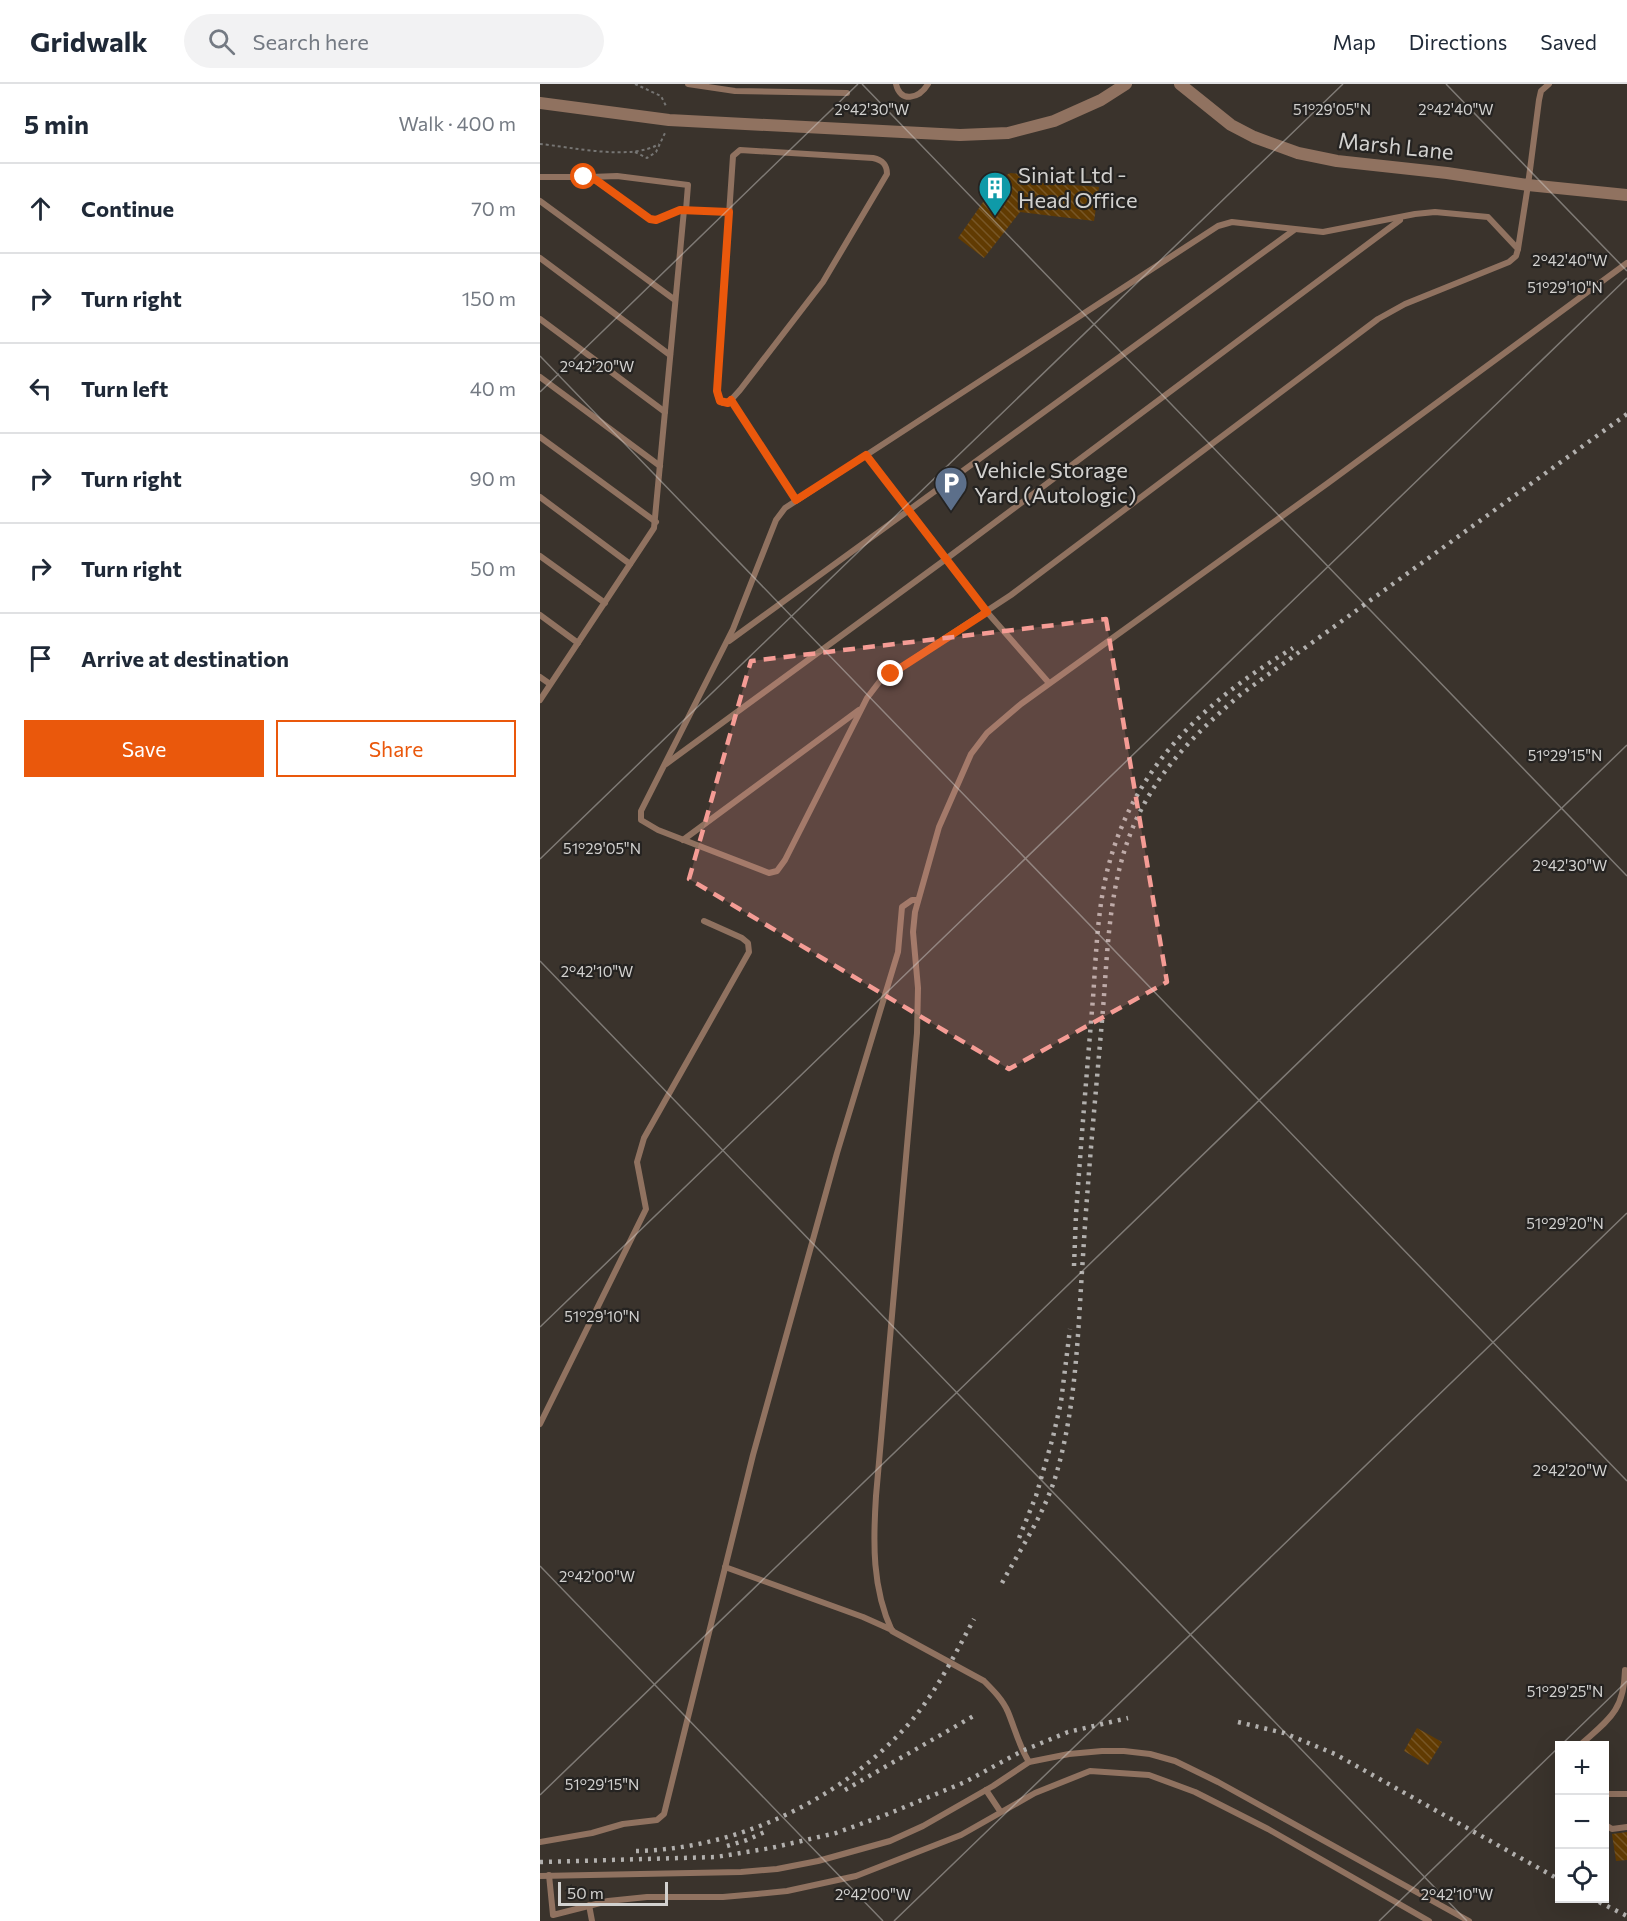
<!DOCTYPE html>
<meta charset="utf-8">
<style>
body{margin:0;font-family:Commissioner,sans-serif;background:#f2f2f3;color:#1f2937}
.controls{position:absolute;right:18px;bottom:18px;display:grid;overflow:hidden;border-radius:0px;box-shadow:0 6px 24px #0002}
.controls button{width:54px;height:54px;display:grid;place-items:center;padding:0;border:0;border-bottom:2px solid #e0e1e3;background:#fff;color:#1f2937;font:30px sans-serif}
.scale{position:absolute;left:18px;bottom:15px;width:110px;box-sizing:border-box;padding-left:6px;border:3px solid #d2d1cf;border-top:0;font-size:16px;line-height:21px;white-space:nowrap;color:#d2d1cf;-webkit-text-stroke:4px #252321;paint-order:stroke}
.stop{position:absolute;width:18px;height:18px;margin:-14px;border:4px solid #ea580c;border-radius:50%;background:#fff}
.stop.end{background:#ea580c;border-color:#fff;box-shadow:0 2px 6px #0008}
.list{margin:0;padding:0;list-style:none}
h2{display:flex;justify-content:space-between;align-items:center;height:78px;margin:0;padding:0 24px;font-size:26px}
h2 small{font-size:20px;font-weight:400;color:#747a83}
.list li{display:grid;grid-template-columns:39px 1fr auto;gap:18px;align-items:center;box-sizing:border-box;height:90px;padding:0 24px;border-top:2px solid #e0e1e3}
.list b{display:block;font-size:22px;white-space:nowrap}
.list em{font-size:20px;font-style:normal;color:#747a83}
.actions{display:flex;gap:12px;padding:18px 24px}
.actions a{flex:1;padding:14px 0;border:2px solid #ea580c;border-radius:0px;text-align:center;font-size:21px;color:#ea580c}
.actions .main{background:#ea580c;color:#fff}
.icon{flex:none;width:33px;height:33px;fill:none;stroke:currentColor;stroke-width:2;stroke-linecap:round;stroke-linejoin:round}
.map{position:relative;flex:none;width:1087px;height:1837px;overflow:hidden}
header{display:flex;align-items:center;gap:36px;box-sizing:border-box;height:84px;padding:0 30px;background:#fff;border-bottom:2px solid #e0e1e3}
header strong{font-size:28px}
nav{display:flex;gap:33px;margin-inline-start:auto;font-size:21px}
.search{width:420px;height:54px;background:#f2f2f3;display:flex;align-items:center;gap:15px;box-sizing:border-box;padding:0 21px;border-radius:33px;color:#747a83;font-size:22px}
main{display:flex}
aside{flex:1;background:#fff}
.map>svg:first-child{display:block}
.built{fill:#3a332c;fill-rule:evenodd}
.building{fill:url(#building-back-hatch)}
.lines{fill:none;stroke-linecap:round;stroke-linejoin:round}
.path{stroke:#767573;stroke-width:2;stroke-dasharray:3 3;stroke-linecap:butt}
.lane{stroke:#907260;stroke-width:6}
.street{stroke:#907260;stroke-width:12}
.rail{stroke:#b2b0ae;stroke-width:4.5;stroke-dasharray:3 6;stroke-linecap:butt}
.route{stroke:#ea580c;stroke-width:8}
.marked{fill:#f59c95;fill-opacity:0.2;stroke:#f59c95;stroke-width:4.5;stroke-dasharray:12 8;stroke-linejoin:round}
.ticks{fill:none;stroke:#d2d1cf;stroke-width:1.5;stroke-opacity:0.45}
.labels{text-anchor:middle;stroke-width:4.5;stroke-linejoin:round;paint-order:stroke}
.street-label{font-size:22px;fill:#d2d1cf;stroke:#252321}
.poi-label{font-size:22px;fill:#d2d1cf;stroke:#252321;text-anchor:start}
.ticks-label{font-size:15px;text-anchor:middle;fill:#d2d1cf;stroke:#252321;stroke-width:4.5;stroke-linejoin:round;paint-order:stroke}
</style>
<header>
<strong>Gridwalk</strong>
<div class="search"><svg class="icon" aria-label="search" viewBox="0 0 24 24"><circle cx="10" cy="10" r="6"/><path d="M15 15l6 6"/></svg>Search here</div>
<nav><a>Map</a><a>Directions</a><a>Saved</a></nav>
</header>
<main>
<aside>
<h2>5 min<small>Walk · 400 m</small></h2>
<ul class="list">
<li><svg class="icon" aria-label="ahead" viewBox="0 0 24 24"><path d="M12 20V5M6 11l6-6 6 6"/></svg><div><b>Continue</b></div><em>70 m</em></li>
<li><svg class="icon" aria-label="right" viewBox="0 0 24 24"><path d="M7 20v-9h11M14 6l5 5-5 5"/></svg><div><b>Turn right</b></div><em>150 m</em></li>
<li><svg class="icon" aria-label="left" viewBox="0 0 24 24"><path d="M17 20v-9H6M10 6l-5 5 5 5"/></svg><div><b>Turn left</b></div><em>40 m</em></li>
<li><svg class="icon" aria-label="right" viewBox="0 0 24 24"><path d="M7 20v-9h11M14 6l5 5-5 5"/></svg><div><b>Turn right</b></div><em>90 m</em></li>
<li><svg class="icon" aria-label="right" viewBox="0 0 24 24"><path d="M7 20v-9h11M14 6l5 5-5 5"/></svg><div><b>Turn right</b></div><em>50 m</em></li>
<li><svg class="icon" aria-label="arrive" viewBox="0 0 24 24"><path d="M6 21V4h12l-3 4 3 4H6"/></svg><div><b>Arrive at destination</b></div></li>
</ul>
<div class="actions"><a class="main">Save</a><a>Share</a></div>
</aside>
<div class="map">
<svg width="1087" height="1837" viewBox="0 0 1087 1837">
<defs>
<pattern id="building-back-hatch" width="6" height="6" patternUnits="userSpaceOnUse" patternTransform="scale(1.5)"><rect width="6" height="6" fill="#613b02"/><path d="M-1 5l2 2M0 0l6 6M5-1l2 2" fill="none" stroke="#775626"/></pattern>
</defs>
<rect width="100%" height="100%" fill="#2f2d2b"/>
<!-- built -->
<path class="built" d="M0,0H1087V1837H0ZM1020,1662H1064V1814H1020Z"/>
<!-- building -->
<g class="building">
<polygon points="470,89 481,90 480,97 559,103 554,137 480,128 444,174 418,154 448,111 443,108 452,100"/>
<polygon points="877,1644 902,1658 888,1681 864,1667"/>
<polygon points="1087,1748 1087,1776 1076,1777 1072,1750"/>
</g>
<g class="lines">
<!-- path -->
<g class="path">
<polyline points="95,0 121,12 127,24"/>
<path d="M0,60C32,63 91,77 119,60"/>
<polyline points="95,68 107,74 116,68 125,49"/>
</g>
<!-- lane -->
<g class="lane">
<polyline points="148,0 195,7 307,9"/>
<path d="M356,0C360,19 379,15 388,0"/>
<path d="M200,66L333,74C342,76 347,80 347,90L283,198L200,306L191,316L183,319L178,313L177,307L193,72Z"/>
<polyline points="0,93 51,93 110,135 116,136 139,126 189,128"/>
<polyline points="51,93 77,92 148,101 146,126"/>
<polyline points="0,117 135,216"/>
<polygon points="895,128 948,133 978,165 976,172 969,178 865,220 838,235 471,511 340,597 327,614 245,776 237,787 229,789 118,746 101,736 101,727 193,545 236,436 245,424 678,142 692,138 783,148 875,130"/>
<polyline points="978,165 988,101 999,16 1001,7 1009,0"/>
<polyline points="0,174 130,271"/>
<polyline points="0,235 125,328"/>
<polyline points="0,293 120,382"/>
<polyline points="191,316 256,416"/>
<polyline points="0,353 116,438"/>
<polyline points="326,371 447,528 509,599"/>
<polyline points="0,413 90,480"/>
<polyline points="0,472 65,519"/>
<polyline points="0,531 38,559"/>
<polyline points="189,557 754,146"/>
<polyline points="0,593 10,600"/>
<polyline points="0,616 114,444 144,126"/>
<polyline points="126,680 406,475 860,136"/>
<polyline points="143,756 319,626"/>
<polyline points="0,1340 106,1125 97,1078 104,1054 209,868 208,859 202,854 164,837"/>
<polyline points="185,1483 323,1533 352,1546"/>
<path d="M1039,1662C1068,1636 1084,1628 1085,1586"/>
<path d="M489,1678C479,1662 475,1645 468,1628C463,1616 453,1606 444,1597L352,1547C332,1504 333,1458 336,1412L377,949L378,904L373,848L375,828L399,743L431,670L447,649L481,620L788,399L1087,179"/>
<polyline points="446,1706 460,1727"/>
<polyline points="1064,1710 1087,1710"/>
<polyline points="1064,1740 1072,1745 1087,1743"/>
<polyline points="0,1758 52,1749 83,1740 117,1736 124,1730 213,1371 297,1069 358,868 362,823 372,816 378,816"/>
<polyline points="9,1791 13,1831 68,1817 107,1813 183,1813 217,1810 247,1807 316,1792 421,1751 495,1709 550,1687 609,1691 655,1708 728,1745 889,1837"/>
<polyline points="0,1792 201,1788 237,1785 278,1777 350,1757 383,1742 453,1702 489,1678 529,1670 562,1667 584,1667 610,1670 635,1677 678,1698 929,1837"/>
<polyline points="49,1821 52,1837"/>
</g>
<!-- street -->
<g class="street">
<polyline points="640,0 691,41 714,53 758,69 797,77 907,89 988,101 1087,111"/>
<polyline points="0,19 129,36 420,51 468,49 514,37 561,16 586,0"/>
</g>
<!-- rail -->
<g class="rail">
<path d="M534,1182L536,1131C541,1058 547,986 553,914C556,873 557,832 566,792C590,686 663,618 753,564"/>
<polyline points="479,1454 496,1412 513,1353 521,1318 530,1245"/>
<path d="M462,1499C482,1462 507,1426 518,1384C537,1315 538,1243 543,1172C548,1090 556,1007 563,925C568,861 569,794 597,734C621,683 657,648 700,611L1087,330"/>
<polyline points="698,1638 744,1649 795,1670 1020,1796"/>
<polyline points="305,1706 437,1630"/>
<polyline points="187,1762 207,1756 229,1746"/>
<path d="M96,1767C197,1765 298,1717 366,1643C395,1611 414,1572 434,1535"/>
<polyline points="0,1778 176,1773 231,1764 296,1749 348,1730 425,1698 482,1667 528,1648 588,1634"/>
<polyline points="1051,1814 1087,1832"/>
</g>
</g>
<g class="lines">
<!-- route -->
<polyline class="route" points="44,93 56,96 110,135 116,136 140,126 189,128 177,307 180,317 188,319 191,316 256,416 326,371 447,528 351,590"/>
</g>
<!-- marked area -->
<path class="marked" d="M566,535L627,898L469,985L149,795L211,577Z"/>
<!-- ticks -->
<path class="ticks" d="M322,0L1087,792M906,0L1087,187M0,272L1087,1397M0,308L318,0M0,775L803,0M0,877L927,1837M0,1243L1087,194M0,1482L343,1837M1020,1662L1087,1597M0,1711L1087,661M354,1837L1087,1129M839,1837L1020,1662"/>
<!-- icons -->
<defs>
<g id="building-pin" transform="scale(1.725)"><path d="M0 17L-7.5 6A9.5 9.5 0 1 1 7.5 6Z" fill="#0f9aa8" stroke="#252321"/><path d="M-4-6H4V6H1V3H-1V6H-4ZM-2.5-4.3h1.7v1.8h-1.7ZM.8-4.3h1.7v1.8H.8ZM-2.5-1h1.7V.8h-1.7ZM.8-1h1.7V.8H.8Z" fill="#fff"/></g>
<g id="parking-pin" transform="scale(1.725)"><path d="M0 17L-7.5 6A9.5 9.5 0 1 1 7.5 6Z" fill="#5c6f8a" stroke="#252321"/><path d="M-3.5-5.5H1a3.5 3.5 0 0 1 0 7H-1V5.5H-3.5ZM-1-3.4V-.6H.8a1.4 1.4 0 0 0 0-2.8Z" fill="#fff"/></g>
</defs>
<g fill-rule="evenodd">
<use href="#building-pin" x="455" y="104"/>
<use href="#parking-pin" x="411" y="399"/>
</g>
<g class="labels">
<!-- street labels -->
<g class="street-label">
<text transform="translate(856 62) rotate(6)" y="8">Marsh Lane</text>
</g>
<!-- poi labels -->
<g class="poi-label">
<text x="478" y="99">Siniat Ltd -<tspan x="478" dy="25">Head Office</tspan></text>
<text x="434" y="394">Vehicle Storage<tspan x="434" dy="25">Yard (Autologic)</tspan></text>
</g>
</g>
<g class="ticks-label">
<text x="792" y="31">51°29'05"N</text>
<text x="332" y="31">2°42'30"W</text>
<text x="916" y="31">2°42'40"W</text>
<text x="1030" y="182">2°42'40"W</text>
<text x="1025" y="209">51°29'10"N</text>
<text x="57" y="288">2°42'20"W</text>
<text x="1025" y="677">51°29'15"N</text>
<text x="62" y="770">51°29'05"N</text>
<text x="1030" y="787">2°42'30"W</text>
<text x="57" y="893">2°42'10"W</text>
<text x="1025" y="1145">51°29'20"N</text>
<text x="62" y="1238">51°29'10"N</text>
<text x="1030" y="1392">2°42'20"W</text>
<text x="57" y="1498">2°42'00"W</text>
<text x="1025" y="1613">51°29'25"N</text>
<text x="62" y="1706">51°29'15"N</text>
<text x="333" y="1816">2°42'00"W</text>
<text x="917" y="1816">2°42'10"W</text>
</g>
</svg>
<div class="controls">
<button>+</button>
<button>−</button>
<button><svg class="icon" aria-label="locate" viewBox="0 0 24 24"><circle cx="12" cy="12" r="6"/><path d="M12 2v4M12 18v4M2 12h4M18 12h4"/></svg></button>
</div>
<div class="scale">50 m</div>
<div class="stop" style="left:44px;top:93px"></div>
<div class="stop end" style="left:351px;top:590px"></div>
</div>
</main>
